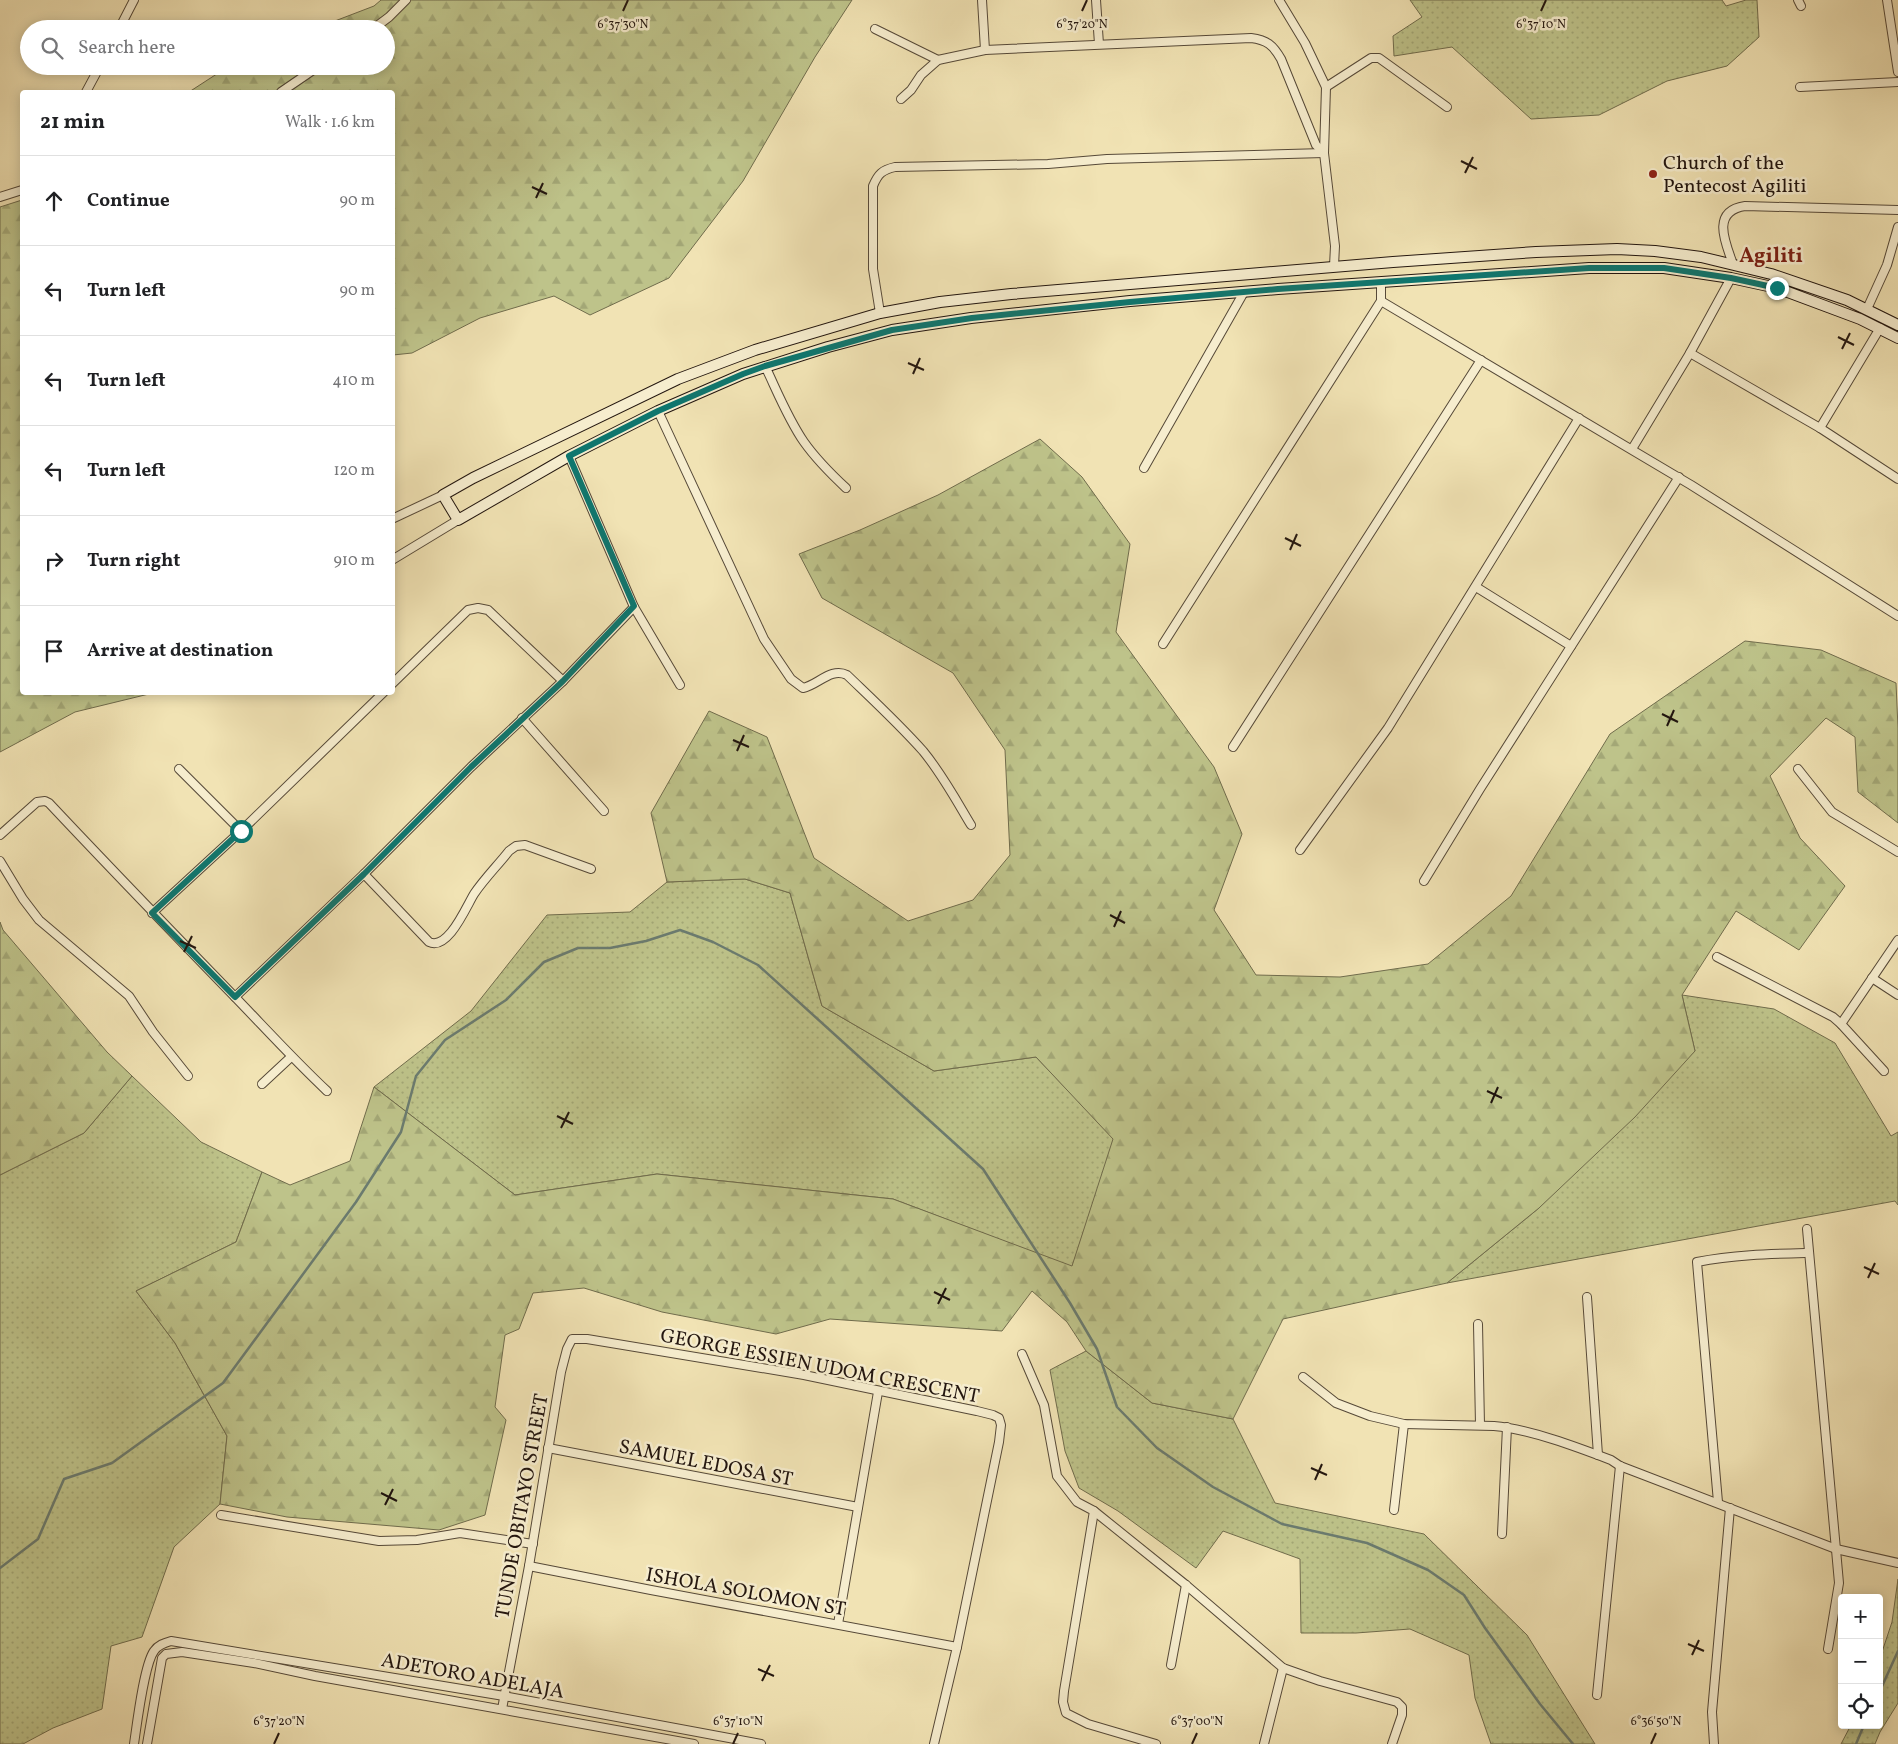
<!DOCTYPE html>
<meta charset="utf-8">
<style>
body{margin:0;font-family:Vollkorn,serif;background:#f2f2f2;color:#202124}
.controls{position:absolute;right:15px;bottom:15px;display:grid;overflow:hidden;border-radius:5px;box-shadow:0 2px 12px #0003}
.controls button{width:45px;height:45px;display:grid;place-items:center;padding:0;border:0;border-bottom:1px solid #e0e0e0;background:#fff;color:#202124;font:25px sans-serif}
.stop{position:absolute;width:15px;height:15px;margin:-11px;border:4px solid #0f766e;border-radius:50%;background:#fff}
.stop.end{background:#0f766e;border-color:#fff;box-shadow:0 1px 5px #0008}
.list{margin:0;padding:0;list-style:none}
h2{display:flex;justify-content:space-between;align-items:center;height:65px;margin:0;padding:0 20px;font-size:21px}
h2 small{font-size:16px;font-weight:400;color:#757577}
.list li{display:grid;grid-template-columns:32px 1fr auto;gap:15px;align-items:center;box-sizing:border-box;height:90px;padding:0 20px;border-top:1px solid #e0e0e0}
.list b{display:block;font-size:19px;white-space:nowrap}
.list em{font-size:16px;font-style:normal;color:#757577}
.icon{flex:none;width:28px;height:28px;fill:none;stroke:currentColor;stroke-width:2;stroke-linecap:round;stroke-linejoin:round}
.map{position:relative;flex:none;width:1898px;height:1744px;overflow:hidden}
.search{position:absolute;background:#fff;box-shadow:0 2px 12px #0003;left:20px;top:20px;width:375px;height:55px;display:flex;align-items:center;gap:12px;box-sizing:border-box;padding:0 18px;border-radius:28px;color:#757577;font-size:19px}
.panel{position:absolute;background:#fff;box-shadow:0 2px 12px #0003;left:20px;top:90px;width:375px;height:605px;border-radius:5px}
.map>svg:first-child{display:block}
.grass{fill:url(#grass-dots);stroke:#706c4c}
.forest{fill:url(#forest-firs);stroke:#706c4c}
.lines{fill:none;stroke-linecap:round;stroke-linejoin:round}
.stream{stroke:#6b7b6f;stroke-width:2.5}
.street-casing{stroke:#564938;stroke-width:10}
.secondary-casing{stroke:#23160f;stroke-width:12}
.street{stroke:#f6edce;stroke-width:8}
.secondary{stroke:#f6edce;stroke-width:10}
.route{stroke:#0f766e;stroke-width:6}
.ticks{fill:none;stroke:#23160f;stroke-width:2}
.poi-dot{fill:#8f2418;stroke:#f6edce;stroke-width:2}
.labels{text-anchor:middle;stroke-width:5;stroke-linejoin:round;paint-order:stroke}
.poi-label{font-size:20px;fill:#23160f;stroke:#f6edce;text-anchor:start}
.street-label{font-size:20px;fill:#23160f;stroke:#f6edce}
.neighbourhood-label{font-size:21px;font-weight:bold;fill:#7a1f14;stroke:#f6edce}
.ticks-label{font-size:12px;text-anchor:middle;fill:#23160f;stroke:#f6edce;stroke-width:5;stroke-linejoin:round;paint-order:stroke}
</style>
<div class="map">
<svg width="1898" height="1744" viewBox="0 0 1898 1744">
<defs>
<pattern id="grass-dots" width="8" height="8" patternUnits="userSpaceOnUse" patternTransform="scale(1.25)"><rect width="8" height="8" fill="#bec38a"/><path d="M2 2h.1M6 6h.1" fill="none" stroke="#a3a776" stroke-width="1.8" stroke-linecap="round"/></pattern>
<pattern id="forest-firs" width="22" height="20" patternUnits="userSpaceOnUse" patternTransform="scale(1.25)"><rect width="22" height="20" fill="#bec38a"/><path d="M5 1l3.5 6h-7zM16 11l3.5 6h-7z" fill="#a3a776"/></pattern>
</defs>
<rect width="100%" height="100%" fill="#f1e3b4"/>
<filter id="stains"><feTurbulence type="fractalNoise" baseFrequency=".004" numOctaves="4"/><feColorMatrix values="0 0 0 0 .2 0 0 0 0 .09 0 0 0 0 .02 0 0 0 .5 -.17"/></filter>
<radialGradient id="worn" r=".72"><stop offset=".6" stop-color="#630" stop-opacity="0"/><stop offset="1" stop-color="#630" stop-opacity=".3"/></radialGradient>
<!-- grass -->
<g class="grass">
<polygon points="1410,0 1722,0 1726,6 1746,0 1757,0 1759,37 1727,66 1667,81 1599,115 1531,119 1452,47 1394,56 1393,36 1422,17"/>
<polygon points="745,879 790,893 822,1006 934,1071 1036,1057 1114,1139 1072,1267 893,1199 657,1174 515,1195 374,1087 471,1011 547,915 630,912 667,882"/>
<polygon points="1682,995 1774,1009 1835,1043 1891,1136 1898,1132 1898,1205 1895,1201 1447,1283 1539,1208 1695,1051"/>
<polygon points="132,1076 201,1142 262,1172 236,1242 136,1291 175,1343 227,1436 220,1504 174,1547 142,1637 111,1646 102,1709 53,1728 23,1744 0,1744 0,1175 84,1133"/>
<polygon points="1086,1351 1152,1403 1233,1419 1275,1503 1424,1534 1527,1635 1595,1744 1491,1744 1475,1698 1469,1655 1410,1629 1356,1633 1301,1633 1300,1559 1223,1531 1196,1568 1118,1511 1079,1488 1065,1451 1050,1370"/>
<polygon points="1898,1579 1898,1703 1880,1732 1875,1744 1841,1744 1851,1725 1879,1725 1879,1661 1892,1622"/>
</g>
<!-- forest -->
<g class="forest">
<polygon points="381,0 852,0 815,57 743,181 669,278 590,315 554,296 480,318 412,353 393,355 392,92 189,92 229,66 386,66 386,29 314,29 374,6"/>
<polygon points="22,200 22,692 153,693 75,712 0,752 0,207"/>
<polygon points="1040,439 1082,477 1130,544 1116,632 1214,767 1242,834 1214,910 1256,975 1340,977 1428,964 1511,896 1610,734 1745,641 1821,650 1896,683 1898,728 1898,823 1858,792 1855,737 1826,718 1770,776 1800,838 1845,886 1799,950 1736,911 1682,995 1695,1051 1635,1117 1539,1208 1447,1283 1283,1319 1233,1419 1152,1403 1086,1351 1067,1322 1032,1291 1002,1331 830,1319 776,1334 662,1312 584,1288 533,1293 519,1329 505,1335 495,1407 506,1420 485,1515 439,1530 287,1517 220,1504 227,1436 175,1343 136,1291 236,1242 262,1172 290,1185 350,1161 374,1087 515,1195 657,1174 893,1199 1072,1266 1113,1139 1036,1057 934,1071 822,1006 790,893 745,879 667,882 651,813 709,711 767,737 814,858 908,921 973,900 1010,855 1005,750 953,673 822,598 799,554 860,530 938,495"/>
<polygon points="0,922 3,930 107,1052 132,1076 84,1133 0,1175"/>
</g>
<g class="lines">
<!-- stream -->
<g class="stream">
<polyline points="0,1568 38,1539 64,1479 112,1463 223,1383 356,1202 401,1132 416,1076 445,1040 506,1000 544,962 578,948 610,948 646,941 680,930 713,942 758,965 983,1169 1070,1303 1097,1349 1117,1407 1157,1448 1213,1487 1282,1524 1367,1543 1428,1570 1464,1595 1485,1628 1540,1704 1573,1744"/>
<polyline points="1879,1693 1898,1651"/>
<polyline points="1856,1744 1864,1725"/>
</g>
<!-- street casing -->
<g class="street-casing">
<g id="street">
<polyline points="982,0 985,50"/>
<polyline points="1096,0 1099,44"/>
<polyline points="1798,0 1801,6"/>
<polyline points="1887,0 1898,72"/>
<polyline points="119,29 134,0"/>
<polyline points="373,29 389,17 406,0"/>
<polyline points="875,29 938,60"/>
<polyline points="1326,87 1371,58 1379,58 1447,107"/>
<polyline points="1800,87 1898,82"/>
<polyline points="86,92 100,66"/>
<polyline points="281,92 319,66"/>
<path d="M901,99L911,90L921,75L938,60L985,50L1251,38C1267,40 1273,45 1281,59L1316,145L1324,153L1335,246L1334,266"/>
<polyline points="0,197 22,190"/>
<path d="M1733,264C1725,242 1711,211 1745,206L1898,210"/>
<polyline points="1381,283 1381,301 1691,485 1898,616"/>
<polyline points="1867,309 1887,265 1898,227"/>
<path d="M880,313L873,269V186C878,174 882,170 895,167L1048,164L1107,159L1324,153L1326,87L1305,43L1279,0"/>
<polyline points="1690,353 1820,428 1898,479"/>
<path d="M765,366C777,391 788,419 804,442C816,459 831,474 846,488"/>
<path d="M658,411L764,639L791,679L803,688C818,685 831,667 847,675C873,700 899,724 923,751C942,774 956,800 971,825"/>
<polyline points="1820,428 1880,328"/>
<polyline points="1632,449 1690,353 1731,278"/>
<polyline points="569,456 634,607 680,685"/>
<polyline points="1144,468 1244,292"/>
<polyline points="392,519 443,495"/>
<polyline points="392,560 458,520"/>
<polyline points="1476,587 1571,646"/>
<polyline points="1163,644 1381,301"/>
<polyline points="392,684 468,610 478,608 488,610 563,681"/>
<polyline points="522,718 604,811"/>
<polyline points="1233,747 1481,360"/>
<polyline points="179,769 241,831"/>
<polyline points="1798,769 1832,812 1898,852"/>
<path d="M0,835L37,802L45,801L49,803C110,868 172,932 234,996C265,1028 294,1060 327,1091"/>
<polyline points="1300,850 1388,728 1579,418"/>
<polyline points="0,861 23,899 39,920 129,996 153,1032 188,1076"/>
<path d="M364,874L429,942C448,951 466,907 474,894C484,879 498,865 509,851L516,846L525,845L591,869"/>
<polyline points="1424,881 1480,789 1679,477"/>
<polyline points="152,913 241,831 384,692"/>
<polyline points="1717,957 1833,1017 1841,1024 1884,1071"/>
<polyline points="1872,978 1898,995"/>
<polyline points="235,997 364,874 471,767 563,681 634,607"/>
<polyline points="1841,1024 1898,940"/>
<polyline points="262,1084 291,1057"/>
<polyline points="1807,1229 1839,1583 1828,1649"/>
<polyline points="1587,1297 1598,1455"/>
<polyline points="1478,1324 1480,1425"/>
<polyline points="1022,1354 1044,1405 1057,1476 1077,1502 1094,1511 1064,1691 1063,1702 1066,1713 1088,1724 1156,1744"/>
<path d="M1303,1377L1336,1403L1370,1416L1404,1424L1494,1426C1529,1429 1577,1447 1611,1460L1620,1466L1836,1549L1898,1563"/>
<polyline points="548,1448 858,1507"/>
<path d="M1718,1502L1697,1262C1732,1255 1768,1254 1805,1253"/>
<polyline points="1394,1510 1404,1424"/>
<polyline points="1094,1511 1186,1585 1283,1668 1320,1681 1397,1702 1402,1707 1402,1715 1392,1744"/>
<polyline points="221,1515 379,1541 417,1540 460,1533 533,1544"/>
<polyline points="1502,1534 1507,1427"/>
<polyline points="529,1566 651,1590 957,1647"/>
<polyline points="838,1624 878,1392"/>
<polyline points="1171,1665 1186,1585"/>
<polyline points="1597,1695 1620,1466"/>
<polyline points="502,1709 529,1566 561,1372 567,1349 572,1339 587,1339 804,1375 977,1411 993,1415 999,1418 1001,1425 999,1442 957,1647 934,1744"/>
<path d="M134,1744C137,1724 144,1665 154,1651C158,1645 164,1643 171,1641L504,1696L761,1744"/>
<polyline points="147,1744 162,1658 166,1654 182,1652 254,1663 315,1676 694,1744"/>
<polyline points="1264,1744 1283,1668"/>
<polyline points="1714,1744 1712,1712 1730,1508"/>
</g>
</g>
<!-- secondary casing -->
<g class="secondary-casing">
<polyline id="secondary" points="1898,325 1847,300 1771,274 1701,257 1655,251 1617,249 1536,252 1393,262 1011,294 940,302 880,313 755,350 678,379 473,478 443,495 458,520 569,456 658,411 743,374 828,347 892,330 971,318 1130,301 1278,289 1589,268 1664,268 1731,278 1777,288 1860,319 1898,338"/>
</g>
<!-- street -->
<use href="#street" class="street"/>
<!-- secondary -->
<use href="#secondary" class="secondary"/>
</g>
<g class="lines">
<!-- route -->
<polyline class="route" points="241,831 152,913 235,997 364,874 471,767 563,681 634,606 569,456 658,411 743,374 765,366 892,330 972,318 1130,302 1278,289 1589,268 1664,268 1731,278 1777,288"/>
</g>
<!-- ticks -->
<path class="ticks" d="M623,11L628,0M1082,11L1087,0M1541,11L1546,0M1461,161L1477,169M1465,173L1473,157M532,187L547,194M536,198L543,183M1838,337L1854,345M1842,349L1850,333M908,363L924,370M913,374L920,358M1285,538L1301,546M1290,550L1297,534M1662,714L1678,722M1667,726L1674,710M733,740L749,747M737,751L744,735M1110,915L1125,923M1114,927L1121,911M180,941L196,948M184,952L192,936M1487,1091L1502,1098M1491,1103L1498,1087M557,1116L573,1124M561,1128L569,1112M1864,1267L1879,1274M1868,1278L1875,1263M934,1292L950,1300M938,1304L946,1288M1311,1468L1327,1475M1315,1480L1322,1464M381,1493L397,1501M385,1505L393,1489M1688,1644L1704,1651M1692,1655L1699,1640M758,1669L774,1676M762,1681L770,1665M274,1744L279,1733M733,1744L738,1733M1192,1744L1197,1733M1651,1744L1656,1733"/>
<!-- markers -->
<circle class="poi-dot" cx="1653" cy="174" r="5"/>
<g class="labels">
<!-- poi labels -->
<g class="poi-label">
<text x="1663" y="169">Church of the<tspan x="1663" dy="23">Pentecost Agiliti</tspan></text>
</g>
<!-- street labels -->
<g class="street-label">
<text transform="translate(820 1365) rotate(11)" y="7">GEORGE ESSIEN UDOM CRESCENT</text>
<text transform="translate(706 1462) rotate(11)" y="7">SAMUEL EDOSA ST</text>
<text transform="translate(521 1506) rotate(-80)" y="7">TUNDE OBITAYO STREET</text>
<text transform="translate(746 1591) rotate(10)" y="7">ISHOLA SOLOMON ST</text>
<text transform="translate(473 1675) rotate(10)" y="7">ADETORO ADELAJA</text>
</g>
<!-- neighbourhood labels -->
<g class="neighbourhood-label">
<text x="1771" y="262">Agiliti</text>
</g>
</g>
<g class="ticks-label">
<text x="623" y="28">6°37'30"N</text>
<text x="1082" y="28">6°37'20"N</text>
<text x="1541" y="28">6°37'10"N</text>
<text x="279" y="1725">6°37'20"N</text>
<text x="738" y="1725">6°37'10"N</text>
<text x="1197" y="1725">6°37'00"N</text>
<text x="1656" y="1725">6°36'50"N</text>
</g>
<rect width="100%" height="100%" filter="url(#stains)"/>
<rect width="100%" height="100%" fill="url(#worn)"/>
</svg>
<div class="controls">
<button>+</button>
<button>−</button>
<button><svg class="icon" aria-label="locate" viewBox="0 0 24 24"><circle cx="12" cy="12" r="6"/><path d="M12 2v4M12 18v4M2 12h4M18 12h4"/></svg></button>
</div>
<div class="stop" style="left:241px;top:831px"></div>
<div class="stop end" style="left:1777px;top:288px"></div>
<div class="search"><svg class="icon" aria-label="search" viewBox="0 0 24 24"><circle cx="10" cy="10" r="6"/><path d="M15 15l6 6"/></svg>Search here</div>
<section class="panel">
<h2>21 min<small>Walk · 1.6 km</small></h2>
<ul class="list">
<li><svg class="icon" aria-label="ahead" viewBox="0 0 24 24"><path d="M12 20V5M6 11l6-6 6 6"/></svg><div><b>Continue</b></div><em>90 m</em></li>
<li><svg class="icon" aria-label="left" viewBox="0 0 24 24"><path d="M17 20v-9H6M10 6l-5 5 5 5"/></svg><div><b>Turn left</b></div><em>90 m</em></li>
<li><svg class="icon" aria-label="left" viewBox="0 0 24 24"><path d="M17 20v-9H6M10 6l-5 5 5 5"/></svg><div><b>Turn left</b></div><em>410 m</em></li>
<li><svg class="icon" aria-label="left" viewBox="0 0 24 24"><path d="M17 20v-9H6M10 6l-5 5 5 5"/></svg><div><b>Turn left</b></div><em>120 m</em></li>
<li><svg class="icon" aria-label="right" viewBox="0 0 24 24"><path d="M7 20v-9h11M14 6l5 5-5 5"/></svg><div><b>Turn right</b></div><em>910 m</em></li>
<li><svg class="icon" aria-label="arrive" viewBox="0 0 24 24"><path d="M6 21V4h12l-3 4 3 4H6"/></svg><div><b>Arrive at destination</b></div></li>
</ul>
</section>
</div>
